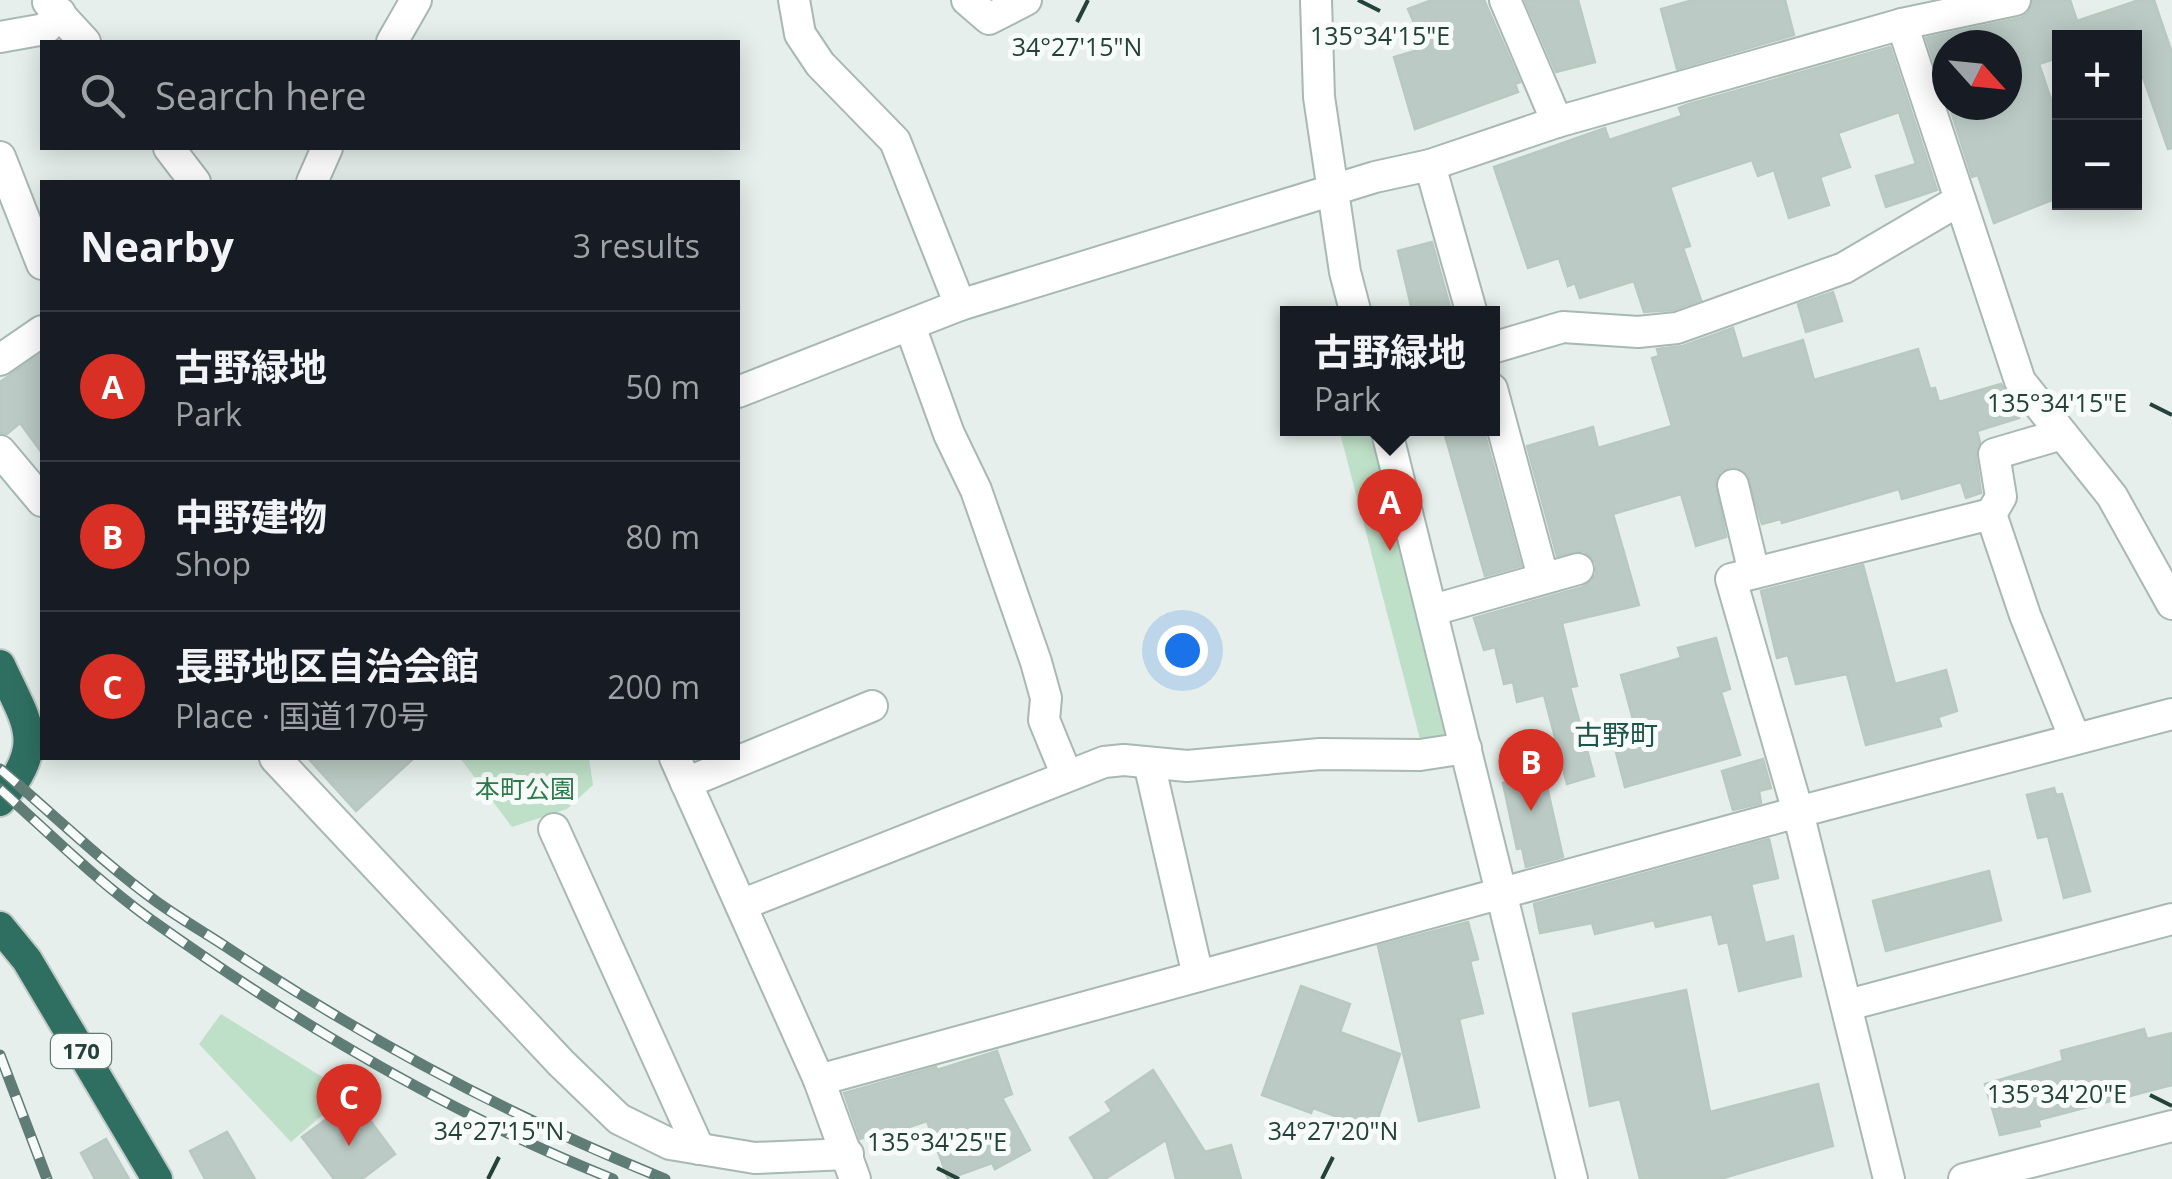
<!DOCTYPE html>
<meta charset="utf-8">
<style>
body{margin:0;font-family:"Open Sans","Noto Sans JP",sans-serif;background:#20242c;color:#f1f3f6}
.controls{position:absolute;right:30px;top:30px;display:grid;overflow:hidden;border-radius:0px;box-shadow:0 5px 25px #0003}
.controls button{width:90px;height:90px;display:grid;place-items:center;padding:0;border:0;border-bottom:2px solid #363941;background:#171b24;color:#f1f3f6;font:50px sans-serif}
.compass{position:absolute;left:1932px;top:30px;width:90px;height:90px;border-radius:50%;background:#171b24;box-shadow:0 5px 25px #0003;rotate:117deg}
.you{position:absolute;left:1182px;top:650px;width:35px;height:35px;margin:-25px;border:8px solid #fff;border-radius:50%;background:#1a73e8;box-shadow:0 0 0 15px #1a73e833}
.badge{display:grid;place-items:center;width:65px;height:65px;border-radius:50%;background:#d93025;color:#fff;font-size:32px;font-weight:700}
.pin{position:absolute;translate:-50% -82px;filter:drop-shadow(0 2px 5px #0008)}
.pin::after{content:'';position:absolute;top:52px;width:35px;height:30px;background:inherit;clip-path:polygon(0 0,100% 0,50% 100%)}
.popup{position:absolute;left:1280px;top:306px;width:220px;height:130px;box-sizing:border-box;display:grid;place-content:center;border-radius:0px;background:#171b24;filter:drop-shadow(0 2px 8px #0005);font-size:32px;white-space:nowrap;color:#9ea1a6}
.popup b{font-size:38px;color:#f1f3f6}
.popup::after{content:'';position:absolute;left:50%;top:100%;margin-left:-20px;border:20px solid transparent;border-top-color:#171b24}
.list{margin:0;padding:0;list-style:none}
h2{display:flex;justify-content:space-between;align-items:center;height:130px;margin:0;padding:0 40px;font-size:42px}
h2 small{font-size:32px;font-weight:400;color:#9ea1a6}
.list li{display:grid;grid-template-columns:65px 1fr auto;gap:30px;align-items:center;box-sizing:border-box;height:150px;padding:0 40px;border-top:2px solid #363941}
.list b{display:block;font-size:38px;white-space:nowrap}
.list p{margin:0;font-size:32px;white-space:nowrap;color:#9ea1a6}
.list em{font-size:32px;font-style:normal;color:#9ea1a6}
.icon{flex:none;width:55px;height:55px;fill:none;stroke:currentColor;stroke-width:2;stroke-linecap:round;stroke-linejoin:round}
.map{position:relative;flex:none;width:2172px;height:1179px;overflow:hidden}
.search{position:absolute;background:#171b24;box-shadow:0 5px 25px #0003;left:40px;top:40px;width:700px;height:110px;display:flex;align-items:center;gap:25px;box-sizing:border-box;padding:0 35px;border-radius:0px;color:#9ea1a6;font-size:38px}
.panel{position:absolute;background:#171b24;box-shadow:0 5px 25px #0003;left:40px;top:180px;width:700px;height:580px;border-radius:0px}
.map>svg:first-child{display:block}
.green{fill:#bfe0c8}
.building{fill:#bbcac4;stroke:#b8c9c2;stroke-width:2.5}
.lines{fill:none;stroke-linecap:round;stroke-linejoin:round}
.minor-casing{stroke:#a8b8b2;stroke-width:34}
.highway-casing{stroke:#c2cac8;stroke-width:34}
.minor{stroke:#fff;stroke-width:30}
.highway{stroke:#2f6f62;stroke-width:30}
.rail-casing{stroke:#5f7d75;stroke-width:11}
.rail{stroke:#f7fbf9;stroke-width:8;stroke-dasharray:22;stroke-linecap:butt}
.ticks{fill:none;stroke:#24423a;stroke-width:4}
.labels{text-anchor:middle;stroke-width:10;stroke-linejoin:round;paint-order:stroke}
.shield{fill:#f7fbf9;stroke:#637a73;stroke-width:2.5}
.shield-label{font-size:22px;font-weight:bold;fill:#24423a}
.park-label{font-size:25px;fill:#2d7a4b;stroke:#f7fbf9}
.neighbourhood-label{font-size:28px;fill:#1f5548;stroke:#f7fbf9}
.ticks-label{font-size:25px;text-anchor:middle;fill:#24423a;stroke:#f7fbf9;stroke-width:10;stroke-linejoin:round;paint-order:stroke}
</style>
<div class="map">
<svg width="2172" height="1179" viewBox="0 0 2172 1179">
<rect width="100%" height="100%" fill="#e6efeb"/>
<!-- green -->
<g class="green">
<polygon points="1339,429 1371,429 1464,737 1421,743"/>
<polygon points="460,758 589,758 593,785 567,809 512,827"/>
<polygon points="221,1014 348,1093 291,1142 199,1044"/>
</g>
<!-- building -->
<g class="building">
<polygon points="1432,0 1484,0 1520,82 1515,84 1518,92 1415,129 1394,57 1425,48 1408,9"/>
<polygon points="1525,0 1578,0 1595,62 1556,72"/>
<polygon points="1693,0 1785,0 1794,35 1677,69 1661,9"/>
<polygon points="2033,0 2070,0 2077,21 2139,0 2154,0 2172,53 2172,148 2168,149 2143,77 2134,80 2134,38 2060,38 2060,57 2039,64 2060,126 2060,197 1994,223 1978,175 1972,177 1949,105 2007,105 2007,45 1947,45 1947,100 1926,38 2020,18 2028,13"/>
<polygon points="1890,47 1937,190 1886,207 1876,176 1916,164 1899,112 1838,133 1850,167 1820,177 1829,205 1789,218 1774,170 1758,176 1752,160 1670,187 1690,246 1683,248 1701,300 1673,310 1644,312 1634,281 1580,298 1575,283 1568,286 1559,258 1528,268 1494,167 1605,128 1609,140 1682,116 1679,108 1686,105"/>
<polygon points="1432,242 1452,314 1413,314 1398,251"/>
<polygon points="1833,292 1842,321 1806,332 1798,304"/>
<polygon points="1733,328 1742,359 1803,340 1814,380 1918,349 1930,389 1935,388 1939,402 2001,384 2014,404 2019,418 1977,431 1980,442 1976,457 1981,493 1966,498 1961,482 1902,499 1899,489 1782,523 1781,519 1762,524 1747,473 1730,467 1721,471 1715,481 1726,537 1696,546 1681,494 1613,514 1639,605 1562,623 1577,686 1570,687 1594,776 1567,784 1544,695 1517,702 1513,682 1504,684 1495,647 1484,650 1474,618 1583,587 1596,575 1596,563 1584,551 1557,556 1527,446 1593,427 1598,448 1672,426 1652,358 1659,356 1657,349 1683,346"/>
<polygon points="42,353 42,453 20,423 7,434 0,433 0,382"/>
<polygon points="1443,428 1483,428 1521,566 1485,576"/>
<polygon points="1863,565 1895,684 1946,670 1957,711 1938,717 1941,726 1866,745 1847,674 1796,684 1788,655 1777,658 1761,591"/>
<polygon points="1716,638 1730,689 1721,692 1740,755 1625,787 1616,752 1640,745 1621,675 1681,658 1678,648"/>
<polygon points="308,758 414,758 356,811"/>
<polygon points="1763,759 1771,788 1759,791 1761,803 1733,810 1722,771"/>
<polygon points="1544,774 1563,857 1526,867 1522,848 1517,849 1503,783"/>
<polygon points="2054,788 2056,795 2062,794 2090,891 2064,898 2048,836 2038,838 2027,795"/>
<polygon points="1769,839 1778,878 1751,884 1765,943 1793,936 1801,976 1739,991 1728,942 1719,944 1712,914 1656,927 1654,920 1595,934 1592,923 1540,933 1534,904"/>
<polygon points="1989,871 2001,920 1886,951 1873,901"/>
<polygon points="1468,922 1478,959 1470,961 1483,1013 1459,1019 1479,1107 1419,1121 1378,946"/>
<polygon points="1301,986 1350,1004 1340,1032 1400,1054 1374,1130 1313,1108 1311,1113 1262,1095"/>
<polygon points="1686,990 1710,1112 1818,1084 1833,1146 1720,1179 1640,1179 1620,1099 1590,1106 1573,1014"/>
<polygon points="2144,1029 2147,1039 2172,1033 2172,1085 2038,1120 2040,1126 2000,1135 1985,1084 2063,1061 2061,1051"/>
<polygon points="997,1051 1012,1094 1002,1098 1030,1150 995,1169 992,1163 948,1179 927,1121 897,1131 896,1126 860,1139 844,1093 936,1067 937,1070"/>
<polygon points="1153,1070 1205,1152 1231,1145 1241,1179 1176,1179 1166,1140 1105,1179 1095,1179 1070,1138 1112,1111 1106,1102"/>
<polygon points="354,1099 395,1154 362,1179 334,1179 302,1137"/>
<polygon points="227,1132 255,1179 205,1179 190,1151"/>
<polygon points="106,1139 129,1179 95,1179 81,1153"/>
</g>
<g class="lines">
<!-- minor casing -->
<g class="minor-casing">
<g id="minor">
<polyline points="794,0 800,34 820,64 895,141 960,305"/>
<polyline points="967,0 989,19 1026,0"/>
<polyline points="1316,0 1319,97 1345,272 1356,314"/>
<polyline points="1505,0 1557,122"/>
<polyline points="48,2 85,42"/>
<polyline points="1902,24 2020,381 2112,496 2172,604"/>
<polyline points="0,37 45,29 60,13"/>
<polyline points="392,42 416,0"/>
<polyline points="169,148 195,182"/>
<polyline points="0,157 42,264"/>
<polyline points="1430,165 1472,314"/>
<polyline points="312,182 327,148"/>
<polyline points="910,326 949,434 976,490 1036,662 1046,698 1044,720 1067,776"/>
<polyline points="1492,348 1563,327 1638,332 1677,328 1844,268 1960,200"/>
<polyline points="0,360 42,331"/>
<polyline points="1492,389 1543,577"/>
<polyline points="738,392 960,305 1375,177 1430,165 1557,122 1902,24 2015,0"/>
<polyline points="1386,428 1572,1179"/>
<polyline points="0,451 42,501"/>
<polyline points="1733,485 1754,573"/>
<polyline points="1991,514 2001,497 1994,454 2062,434"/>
<polyline points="1433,610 1578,569"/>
<polyline points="275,758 561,1063 619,1119 670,1144 755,1158 848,1154"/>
<polyline points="675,758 819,1080 855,1179"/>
<polyline points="1149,763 1198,976"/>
<polyline points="686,783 872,706"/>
<polyline points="554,829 699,1149"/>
<polyline points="741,905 1104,762 1124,760 1187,766 1320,754 1420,755 1466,748"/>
<polyline points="1848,1005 2172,919"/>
<polyline points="819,1080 1798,812 2172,714"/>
<polyline points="1889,1179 1798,812 1731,579 1991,514 2025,615 2075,739"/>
<polyline points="1964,1179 2172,1126"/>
</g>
</g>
<!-- highway casing -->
<g class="highway-casing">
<g id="highway">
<path d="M0,665C28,726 47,742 0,801"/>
<polyline points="0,927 27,960 157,1179"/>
</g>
</g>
<!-- minor -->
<use href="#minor" class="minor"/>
<!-- highway -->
<use href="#highway" class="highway"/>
<!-- rail casing -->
<g class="rail-casing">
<g id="rail">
<path d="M0,769C53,814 102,862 157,902C182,920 209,935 234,952C371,1042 513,1118 665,1179"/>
<path d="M0,789C49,833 96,880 150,919C293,1021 449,1114 613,1179"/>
<polyline points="0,1055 47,1179"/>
</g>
</g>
<!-- rail -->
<use href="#rail" class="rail"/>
</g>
<!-- ticks -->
<path class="ticks" d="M1358,0L1380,11M1077,22L1088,0M2150,404L2172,415M2150,1095L2172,1106M937,1168L959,1179M488,1179L499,1157M1322,1179L1333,1157"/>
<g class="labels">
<!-- shield labels -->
<rect class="shield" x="51" y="1034" width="60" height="34" rx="8"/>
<g class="shield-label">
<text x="81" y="1059">170</text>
</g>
<!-- park labels -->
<g class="park-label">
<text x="525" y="798">本町公園</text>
</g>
<!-- neighbourhood labels -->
<g class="neighbourhood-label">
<text x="1616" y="745">古野町</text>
</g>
</g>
<g class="ticks-label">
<text x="1380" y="45">135°34'15"E</text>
<text x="1077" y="56">34°27'15"N</text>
<text x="2057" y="412">135°34'15"E</text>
<text x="2057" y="1103">135°34'20"E</text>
<text x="499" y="1140">34°27'15"N</text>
<text x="1333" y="1140">34°27'20"N</text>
<text x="937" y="1151">135°34'25"E</text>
</g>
</svg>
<div class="controls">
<button>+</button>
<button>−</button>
</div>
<svg class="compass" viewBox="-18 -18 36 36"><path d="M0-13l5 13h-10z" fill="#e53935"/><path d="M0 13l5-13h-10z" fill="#9ea1a6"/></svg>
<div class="you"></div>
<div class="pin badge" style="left:1390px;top:551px">A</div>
<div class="popup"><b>古野緑地</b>Park</div>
<div class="pin badge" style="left:1531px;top:811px">B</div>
<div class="pin badge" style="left:349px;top:1146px">C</div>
<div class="search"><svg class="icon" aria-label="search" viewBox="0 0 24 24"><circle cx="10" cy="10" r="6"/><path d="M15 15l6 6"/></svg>Search here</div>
<section class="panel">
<h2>Nearby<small>3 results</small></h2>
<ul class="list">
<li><span class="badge">A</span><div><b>古野緑地</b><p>Park</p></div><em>50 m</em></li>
<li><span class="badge">B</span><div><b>中野建物</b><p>Shop</p></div><em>80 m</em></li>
<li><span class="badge">C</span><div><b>長野地区自治会館</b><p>Place · 国道170号</p></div><em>200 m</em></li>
</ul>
</section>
</div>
